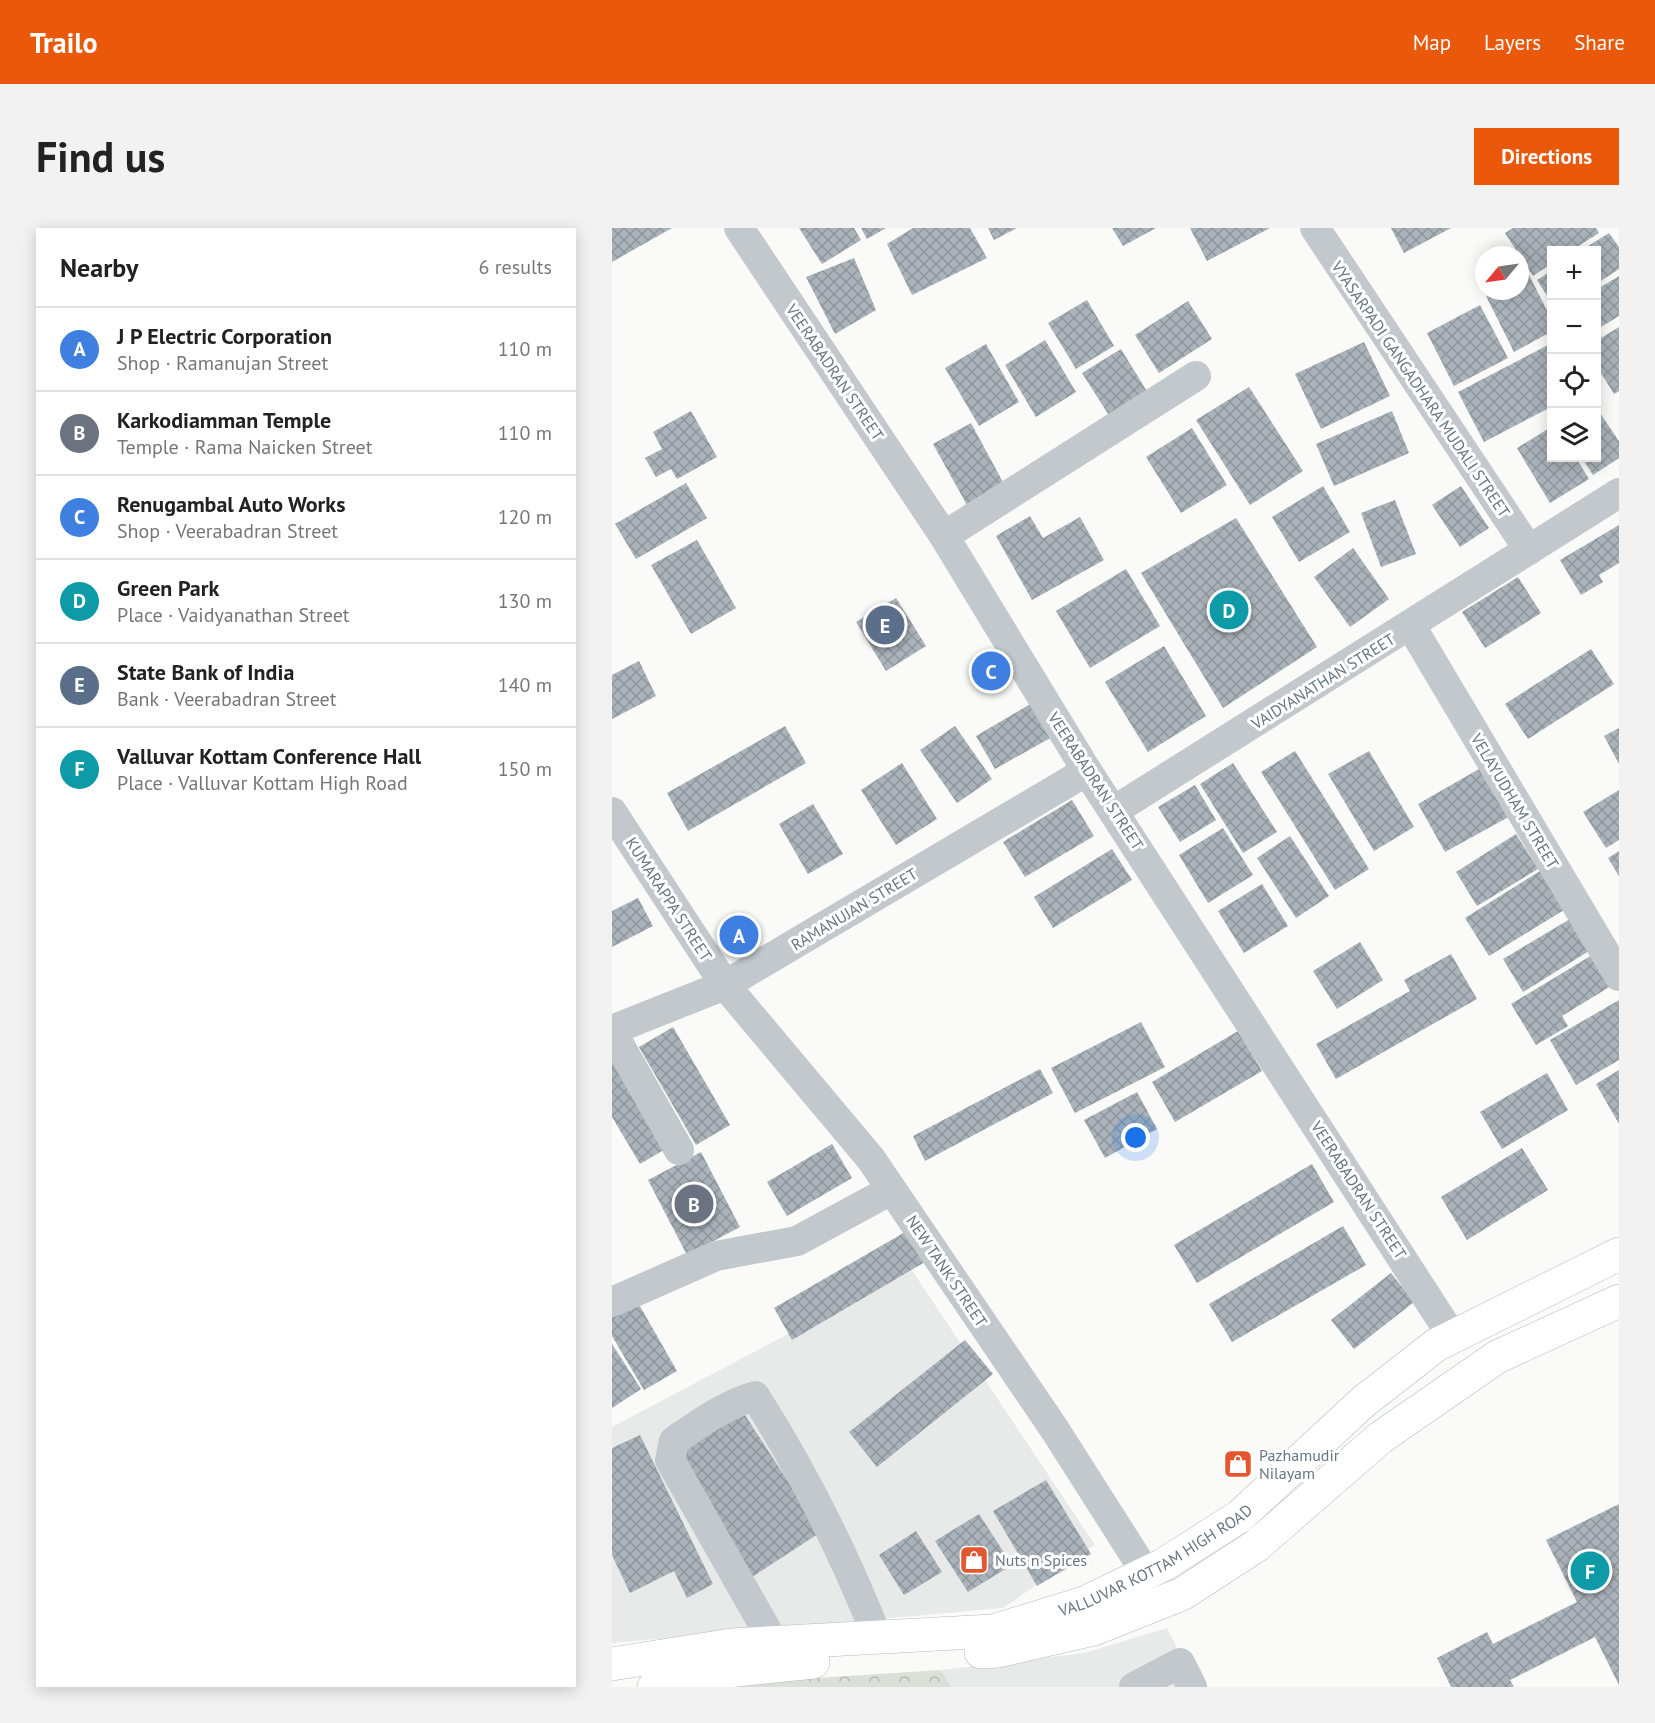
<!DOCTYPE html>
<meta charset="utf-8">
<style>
body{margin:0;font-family:"PT Sans",sans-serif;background:#f2f2f2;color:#222}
.controls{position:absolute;right:18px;top:18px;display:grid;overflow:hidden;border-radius:0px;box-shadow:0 3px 15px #0003}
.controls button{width:54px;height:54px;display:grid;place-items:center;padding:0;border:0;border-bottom:2px solid #e0e0e0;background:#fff;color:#222;font:30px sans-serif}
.compass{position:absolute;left:863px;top:18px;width:54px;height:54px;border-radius:50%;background:#fff;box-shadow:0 3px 15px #0003;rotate:241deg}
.you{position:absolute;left:524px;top:910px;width:21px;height:21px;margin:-15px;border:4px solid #fff;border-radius:50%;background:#1a73e8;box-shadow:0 0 0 9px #1a73e833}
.badge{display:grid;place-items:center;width:39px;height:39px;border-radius:50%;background:#ea580c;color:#fff;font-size:20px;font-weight:700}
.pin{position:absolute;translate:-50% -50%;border:3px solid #fff;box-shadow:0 2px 6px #0006}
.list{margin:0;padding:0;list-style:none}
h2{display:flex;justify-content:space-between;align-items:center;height:78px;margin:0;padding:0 24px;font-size:26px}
h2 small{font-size:20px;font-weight:400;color:#767676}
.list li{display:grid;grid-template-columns:39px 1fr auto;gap:18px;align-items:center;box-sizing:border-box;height:84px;padding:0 24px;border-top:2px solid #e0e0e0}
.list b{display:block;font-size:22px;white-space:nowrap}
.list p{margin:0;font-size:20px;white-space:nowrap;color:#767676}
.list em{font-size:20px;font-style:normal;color:#767676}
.icon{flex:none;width:33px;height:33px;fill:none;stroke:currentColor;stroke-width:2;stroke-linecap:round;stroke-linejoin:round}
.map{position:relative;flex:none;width:1007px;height:1459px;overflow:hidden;border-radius:0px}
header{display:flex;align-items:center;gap:36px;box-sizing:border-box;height:84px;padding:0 30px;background:#ea580c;color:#fff}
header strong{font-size:28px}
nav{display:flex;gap:33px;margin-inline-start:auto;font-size:21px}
.intro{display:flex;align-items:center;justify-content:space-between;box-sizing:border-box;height:144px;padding:0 36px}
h1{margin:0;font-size:42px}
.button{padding:15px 27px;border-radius:0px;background:#ea580c;color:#fff;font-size:21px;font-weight:700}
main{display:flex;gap:36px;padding:0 36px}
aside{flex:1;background:#fff;border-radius:0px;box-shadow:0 3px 15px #0003}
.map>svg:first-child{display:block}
.built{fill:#e8e9e9}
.park{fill:url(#park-crowns)}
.building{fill:url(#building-cross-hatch)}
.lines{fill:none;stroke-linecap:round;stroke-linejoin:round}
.secondary-casing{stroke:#b3babf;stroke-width:34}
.street{stroke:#c3c8cc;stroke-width:30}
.secondary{stroke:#fff;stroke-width:33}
.labels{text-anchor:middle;stroke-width:6;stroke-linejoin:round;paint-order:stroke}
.street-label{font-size:16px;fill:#657683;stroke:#fff}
.poi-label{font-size:16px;fill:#657683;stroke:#fff;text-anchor:start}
</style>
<header>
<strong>Trailo</strong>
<nav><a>Map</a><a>Layers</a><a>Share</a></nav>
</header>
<div class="intro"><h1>Find us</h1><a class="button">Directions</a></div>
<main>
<aside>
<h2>Nearby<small>6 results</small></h2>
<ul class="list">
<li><span class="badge" style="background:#3f7fe0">A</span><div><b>J P Electric Corporation</b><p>Shop · Ramanujan Street</p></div><em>110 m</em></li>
<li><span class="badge" style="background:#6b7280">B</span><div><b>Karkodiamman Temple</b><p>Temple · Rama Naicken Street</p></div><em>110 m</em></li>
<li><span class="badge" style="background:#3f7fe0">C</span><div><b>Renugambal Auto Works</b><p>Shop · Veerabadran Street</p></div><em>120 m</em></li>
<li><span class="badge" style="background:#0f9aa8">D</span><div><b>Green Park</b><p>Place · Vaidyanathan Street</p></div><em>130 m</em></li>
<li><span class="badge" style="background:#5c6f8a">E</span><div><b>State Bank of India</b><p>Bank · Veerabadran Street</p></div><em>140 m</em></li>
<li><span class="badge" style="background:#0f9aa8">F</span><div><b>Valluvar Kottam Conference Hall</b><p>Place · Valluvar Kottam High Road</p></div><em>150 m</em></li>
</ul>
</aside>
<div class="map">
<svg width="1007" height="1459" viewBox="0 0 1007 1459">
<defs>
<pattern id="park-crowns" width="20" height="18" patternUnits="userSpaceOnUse" patternTransform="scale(1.5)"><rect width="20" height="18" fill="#dadfd7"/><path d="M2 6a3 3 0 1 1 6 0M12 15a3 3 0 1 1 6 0" fill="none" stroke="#b4b9b4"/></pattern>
<pattern id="building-cross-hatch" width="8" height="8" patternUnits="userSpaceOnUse" patternTransform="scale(1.5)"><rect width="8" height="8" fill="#aab3b9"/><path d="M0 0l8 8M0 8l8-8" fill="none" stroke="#8e969c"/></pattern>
</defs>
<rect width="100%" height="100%" fill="#fafaf8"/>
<!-- built -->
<g class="built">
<polygon points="299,1041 483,1317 391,1380 0,1415 0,1199"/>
<polygon points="555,1400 585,1459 339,1459 329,1442 473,1425"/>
</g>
<!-- park -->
<polygon class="park" points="329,1442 339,1459 79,1459 81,1458"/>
<!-- building -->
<g class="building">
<polygon points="0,0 60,0 0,34"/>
<polygon points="187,0 242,0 249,12 210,36"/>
<polygon points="249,0 274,0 255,11"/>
<polygon points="301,0 358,0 375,30 300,67 275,16"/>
<polygon points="376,0 405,0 382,12"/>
<polygon points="500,0 544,0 511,18"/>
<polygon points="578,0 658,0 595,33"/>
<polygon points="779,0 839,0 792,25"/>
<polygon points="901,0 984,0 987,5 960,22 939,22 939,36 921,48 893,5"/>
<polygon points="997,5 1007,19 1007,41 984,56 984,22 970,22"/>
<polygon points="242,30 264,82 223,106 194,49"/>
<polygon points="939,43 939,74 925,52"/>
<polygon points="917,47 939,90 939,104 902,124 874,68 884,63 908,63 908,51"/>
<polygon points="1007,48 1007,88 984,102 984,62"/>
<polygon points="475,72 502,118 464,141 436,95"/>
<polygon points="576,73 600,111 547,145 523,107"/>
<polygon points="868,77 896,130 842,158 815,105"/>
<polygon points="1007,99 1007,163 1002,166 984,137 984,113"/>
<polygon points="433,112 464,164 424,189 393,137"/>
<polygon points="752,114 778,168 709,201 683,146"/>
<polygon points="374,116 407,174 367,198 333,140"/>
<polygon points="936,117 939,123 939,179 872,214 846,164"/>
<polygon points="509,121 536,165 498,189 470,145"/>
<polygon points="637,159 691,243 638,277 584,192"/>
<polygon points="984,179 1007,213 1007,230 981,247 970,230 984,230"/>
<polygon points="79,183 105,229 65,251 59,241 44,249 33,230 50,221 41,204"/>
<polygon points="780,183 797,225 722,258 704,216"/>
<polygon points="359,195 392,256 355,277 321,216"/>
<polygon points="939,199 939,230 964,230 977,251 938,275 905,220"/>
<polygon points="580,200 615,257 569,285 534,229"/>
<polygon points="74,255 95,290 24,331 3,296"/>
<polygon points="711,258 738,304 687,334 660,289"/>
<polygon points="849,258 877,300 848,319 820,277"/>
<polygon points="783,272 804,326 769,339 749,285"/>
<polygon points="418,288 431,310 468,289 492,332 420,372 384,308"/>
<polygon points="624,290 705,419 611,480 529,345"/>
<polygon points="1007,297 1007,335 987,347 991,354 969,367 948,332"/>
<polygon points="85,312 124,380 79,406 39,337"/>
<polygon points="741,320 777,371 738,399 702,349"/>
<polygon points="514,341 548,398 478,440 444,383"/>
<polygon points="906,349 929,385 873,420 850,384"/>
<polygon points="284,370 314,418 274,443 244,394"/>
<polygon points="552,418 594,488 536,524 493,454"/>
<polygon points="979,421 1002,456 916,511 893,476"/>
<polygon points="27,433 44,468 0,491 0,447"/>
<polygon points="420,475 440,509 383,541 364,508"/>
<polygon points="173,498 194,535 76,603 55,565"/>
<polygon points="343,498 380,551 345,575 308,522"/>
<polygon points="1007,500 1007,536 992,508"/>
<polygon points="683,523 757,641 723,662 649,544"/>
<polygon points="757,523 802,599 762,623 716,546"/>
<polygon points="290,535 325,591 284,617 249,562"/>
<polygon points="621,535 665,604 631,625 588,556"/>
<polygon points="874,537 902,586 833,624 806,576"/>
<polygon points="583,557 604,592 568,614 546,579"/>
<polygon points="1007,562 1007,612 994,620 971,584"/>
<polygon points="460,572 482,608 413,649 391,614"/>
<polygon points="201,576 231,626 196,646 167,596"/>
<polygon points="611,600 641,647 596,675 567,627"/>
<polygon points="904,606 926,641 865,678 844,644"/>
<polygon points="678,608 717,668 684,690 645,630"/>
<polygon points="500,621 520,652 441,700 422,669"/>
<polygon points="1007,623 1007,648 996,630"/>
<polygon points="928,643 952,682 877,728 853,690"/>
<polygon points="650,656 676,698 632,725 606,683"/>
<polygon points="26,670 41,698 0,719 0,683"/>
<polygon points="958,691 977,723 911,764 891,731"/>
<polygon points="748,714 771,752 725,781 701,743"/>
<polygon points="985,724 1004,755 950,788 956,798 924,817 899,776"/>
<polygon points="839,726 865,771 724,851 704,816 798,763 792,752"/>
<polygon points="1007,772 1007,832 964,857 938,812"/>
<polygon points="529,794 553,839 463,885 439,840"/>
<polygon points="61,799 118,897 84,917 27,819"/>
<polygon points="626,803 650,843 563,894 540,854"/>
<polygon points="0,830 55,920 28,936 0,889"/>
<polygon points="428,841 441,865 313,933 301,908"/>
<polygon points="1007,842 1007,896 984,856"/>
<polygon points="935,845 956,882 890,921 868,884"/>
<polygon points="525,864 545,901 493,930 472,892"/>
<polygon points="220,916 240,950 175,988 155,954"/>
<polygon points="910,920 936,962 855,1012 829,969"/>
<polygon points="89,924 128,999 75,1027 36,952"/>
<polygon points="700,936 722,974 585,1055 562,1017"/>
<polygon points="731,998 754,1037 620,1114 597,1076"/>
<polygon points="300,1000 318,1031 180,1112 162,1080"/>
<polygon points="779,1045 802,1074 742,1121 719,1092"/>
<polygon points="25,1073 65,1143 32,1162 0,1108 0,1087"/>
<polygon points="353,1112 381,1146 265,1239 237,1204"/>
<polygon points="0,1116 29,1161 0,1180"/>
<polygon points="131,1184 209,1304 140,1349 62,1229"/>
<polygon points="28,1207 101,1356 75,1370 62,1343 18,1365 0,1327 0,1220"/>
<polygon points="434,1252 479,1326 425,1358 381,1283"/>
<polygon points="1007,1276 1007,1457 983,1409 898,1452 902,1459 839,1459 825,1430 875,1404 881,1416 965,1374 934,1312"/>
<polygon points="367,1286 400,1337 356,1364 323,1313"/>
<polygon points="304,1303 330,1344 292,1367 267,1327"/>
</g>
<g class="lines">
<!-- secondary casing -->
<g class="secondary-casing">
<g id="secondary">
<polyline points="369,1424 386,1423 482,1401 570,1366 644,1318 768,1210 885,1129 1007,1073"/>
<path id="s1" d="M0,1436L120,1417L381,1403L472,1375L551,1337L628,1288L751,1174L824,1117L1007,1026"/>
<polyline points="42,1459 87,1446 201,1434"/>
</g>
</g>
<!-- street -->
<g class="street">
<polyline points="127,0 332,308 475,543 840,1108"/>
<polyline points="703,0 917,322"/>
<polyline points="332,308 584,148"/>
<polyline points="799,398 1007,748"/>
<polyline points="503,582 1007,265"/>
<polyline points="0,584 113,757 259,931 443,1202 534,1345"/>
<polyline points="0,802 113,757 475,543"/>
<polyline points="0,804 67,922"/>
<polyline points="0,1074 104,1028 185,1013 279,962"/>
<path d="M162,1415L58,1232L62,1213C88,1195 113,1177 143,1168C192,1245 232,1325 265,1409"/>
<polyline points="522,1459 568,1435 580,1459"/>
</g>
<!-- secondary -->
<use href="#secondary" class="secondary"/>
</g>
<!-- icons -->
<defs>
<g id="shop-square" transform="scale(1.5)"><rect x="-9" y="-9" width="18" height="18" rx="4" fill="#e4572e" stroke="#fff"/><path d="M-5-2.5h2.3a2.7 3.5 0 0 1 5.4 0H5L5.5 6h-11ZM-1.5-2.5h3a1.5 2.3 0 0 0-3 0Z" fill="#fff"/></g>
</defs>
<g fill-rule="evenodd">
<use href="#shop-square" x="626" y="1236"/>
<use href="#shop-square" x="362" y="1332"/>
</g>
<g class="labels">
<!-- street labels -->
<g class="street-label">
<text transform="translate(223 144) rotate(56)" y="6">VEERABADRAN STREET</text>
<text transform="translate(809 161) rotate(56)" y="6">VYASARPADI GANGADHARA MUDALI STREET</text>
<text transform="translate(711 453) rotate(-32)" y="6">VAIDYANATHAN STREET</text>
<text transform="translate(484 553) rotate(57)" y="6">VEERABADRAN STREET</text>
<text transform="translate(903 573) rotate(59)" y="6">VELAYUDHAM STREET</text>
<text transform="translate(57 671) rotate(57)" y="6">KUMARAPPA STREET</text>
<text transform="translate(242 681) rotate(-31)" y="6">RAMANUJAN STREET</text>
<text transform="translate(747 962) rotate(57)" y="6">VEERABADRAN STREET</text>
<text transform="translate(335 1043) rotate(56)" y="6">NEW TANK STREET</text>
<text dy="6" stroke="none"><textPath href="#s1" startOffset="561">VALLUVAR KOTTAM HIGH ROAD</textPath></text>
</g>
<!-- poi labels -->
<g class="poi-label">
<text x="647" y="1233">Pazhamudir<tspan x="647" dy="18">Nilayam</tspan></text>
<text x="383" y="1338">Nuts n Spices</text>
</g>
</g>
</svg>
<div class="controls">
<button>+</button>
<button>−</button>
<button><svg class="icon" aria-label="locate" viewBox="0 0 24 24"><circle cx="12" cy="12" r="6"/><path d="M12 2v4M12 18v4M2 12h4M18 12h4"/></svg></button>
<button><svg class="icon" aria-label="layers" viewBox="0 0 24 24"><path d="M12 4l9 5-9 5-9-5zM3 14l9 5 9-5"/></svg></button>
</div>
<svg class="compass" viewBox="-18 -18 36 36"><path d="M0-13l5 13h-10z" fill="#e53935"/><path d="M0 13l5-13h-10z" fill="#767676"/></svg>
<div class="you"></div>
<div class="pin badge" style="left:127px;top:707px;background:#3f7fe0">A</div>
<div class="pin badge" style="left:82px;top:976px;background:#6b7280">B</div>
<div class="pin badge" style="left:379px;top:443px;background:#3f7fe0">C</div>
<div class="pin badge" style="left:617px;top:382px;background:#0f9aa8">D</div>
<div class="pin badge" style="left:273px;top:397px;background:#5c6f8a">E</div>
<div class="pin badge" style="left:978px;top:1343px;background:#0f9aa8">F</div>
</div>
</main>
